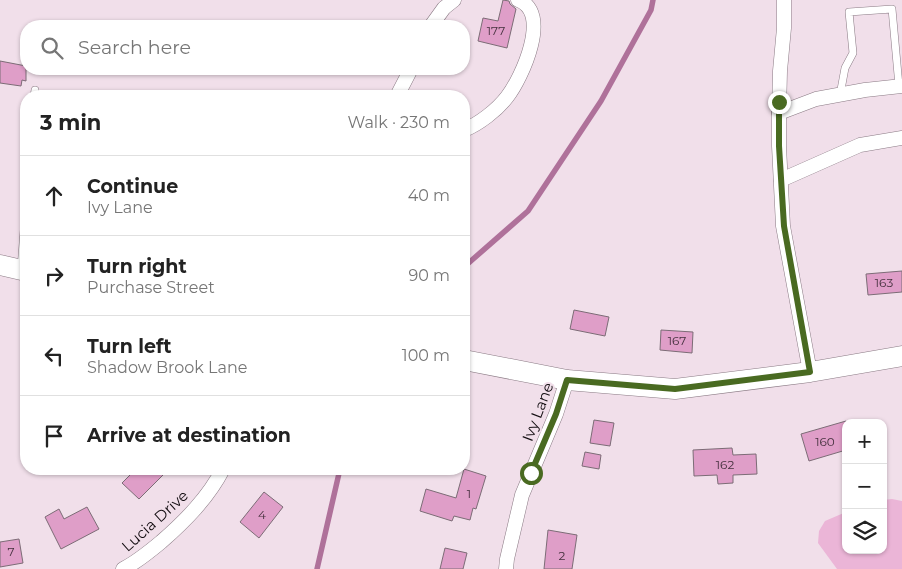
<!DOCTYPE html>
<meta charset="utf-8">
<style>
body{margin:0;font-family:Montserrat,sans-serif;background:#f2f2f2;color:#222}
.controls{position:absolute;right:15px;bottom:15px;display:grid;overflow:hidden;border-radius:10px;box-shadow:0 1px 4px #0004}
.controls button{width:45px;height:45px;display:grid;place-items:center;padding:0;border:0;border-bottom:1px solid #e0e0e0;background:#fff;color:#222;font:25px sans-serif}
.stop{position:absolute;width:15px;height:15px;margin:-11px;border:4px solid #496a21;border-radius:50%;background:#fff}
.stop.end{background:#496a21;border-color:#fff;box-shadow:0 1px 5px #0008}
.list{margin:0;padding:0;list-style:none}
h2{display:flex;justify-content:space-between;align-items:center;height:65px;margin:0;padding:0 20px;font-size:21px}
h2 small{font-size:16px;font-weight:400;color:#767676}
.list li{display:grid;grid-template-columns:32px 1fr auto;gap:15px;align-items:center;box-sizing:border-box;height:80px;padding:0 20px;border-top:1px solid #e0e0e0}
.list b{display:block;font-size:19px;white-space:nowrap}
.list p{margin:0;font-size:16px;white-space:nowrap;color:#767676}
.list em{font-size:16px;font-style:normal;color:#767676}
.icon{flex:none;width:28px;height:28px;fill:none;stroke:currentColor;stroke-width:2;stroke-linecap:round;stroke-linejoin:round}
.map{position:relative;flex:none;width:902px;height:569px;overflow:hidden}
.search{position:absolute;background:#fff;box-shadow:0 1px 4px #0004;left:20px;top:20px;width:450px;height:55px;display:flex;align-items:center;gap:12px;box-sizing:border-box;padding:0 18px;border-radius:20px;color:#767676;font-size:19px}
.panel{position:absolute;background:#fff;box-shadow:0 1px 4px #0004;left:20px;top:90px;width:450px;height:385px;border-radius:20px}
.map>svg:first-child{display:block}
.green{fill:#ebb5d7}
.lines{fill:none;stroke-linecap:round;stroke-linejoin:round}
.stream{stroke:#af719a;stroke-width:5.5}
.building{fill:#df9ec8;stroke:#7c6c76}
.lane-casing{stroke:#8a7a84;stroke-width:8}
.street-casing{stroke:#8a7a84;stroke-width:15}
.secondary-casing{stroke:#8a7a84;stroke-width:21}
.lane{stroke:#fff;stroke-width:7}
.street{stroke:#fff;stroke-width:14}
.secondary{stroke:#fff;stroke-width:20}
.route{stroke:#496a21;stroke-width:6}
.labels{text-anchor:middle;stroke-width:4;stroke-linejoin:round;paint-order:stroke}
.number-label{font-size:12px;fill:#44303d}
.street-label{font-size:15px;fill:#110b0f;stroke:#f1dfea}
</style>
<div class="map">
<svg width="902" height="569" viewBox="0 0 902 569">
<rect width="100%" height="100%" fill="#f1dfea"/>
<!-- green -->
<polygon class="green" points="892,499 902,501 902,569 837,569 818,543 819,531 825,521 846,512 846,550 883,550 883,500"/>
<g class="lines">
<!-- stream -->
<g class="stream">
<polyline points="464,267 528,211 601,101 651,10 653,0"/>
<polyline points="317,569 340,469"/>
</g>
</g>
<!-- building -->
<g class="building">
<polygon points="503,0 509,1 510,4 516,9 507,48 478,41 483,18 498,21"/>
<polygon points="0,61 26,66 26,81 22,80 21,86 0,83"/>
<polygon points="902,271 902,292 868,295 866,274"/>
<polygon points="574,310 609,317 605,336 570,329"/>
<polygon points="661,330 693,332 692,353 660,350"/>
<polygon points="594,420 614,423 610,446 590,443"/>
<polygon points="846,421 846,450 809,461 801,434"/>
<polygon points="732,448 733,455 756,454 757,474 733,475 733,483 718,484 717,475 694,476 693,450"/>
<polygon points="585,452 601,455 599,469 582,466"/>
<polygon points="136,469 169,469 139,499 122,483"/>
<polygon points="464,469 486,476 476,509 473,508 470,520 454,516 452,521 420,511 426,489 456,498"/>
<polygon points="264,492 283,507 259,538 240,522"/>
<polygon points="87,507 99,529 61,549 45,517 59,509 64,519"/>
<polygon points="548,530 577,535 572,569 544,569"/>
<polygon points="19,539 23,563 0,567 0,542"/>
<polygon points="445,548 467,553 463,569 440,569"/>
</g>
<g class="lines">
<!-- lane casing -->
<g class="lane-casing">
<g id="lane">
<polyline points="840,95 845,68 853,53 849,12 892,9 899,86"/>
<polyline points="34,96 35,90"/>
<polyline points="21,269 26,204"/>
</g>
</g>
<!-- street casing -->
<g class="street-casing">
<g id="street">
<polyline points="784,0 784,28 780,71 779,113 779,146 783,226 810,372"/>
<polyline points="431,26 444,8 454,0"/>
<polyline points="397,96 411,69"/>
<polyline points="779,113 816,99 865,90 902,86"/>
<path d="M464,130C479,124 497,110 507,97C522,78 552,12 518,0"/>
<polyline points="781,180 860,145 902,138"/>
<path d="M123,569C137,562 149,552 161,542C185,521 208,498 223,469"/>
<polyline points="506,569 507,559 522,495 556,414 567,380"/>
</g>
</g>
<!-- secondary casing -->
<g class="secondary-casing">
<g id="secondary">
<polyline points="0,265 26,271"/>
<polyline points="464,360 567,380 675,389 810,372 902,356"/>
</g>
</g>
<!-- lane -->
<use href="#lane" class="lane"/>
<!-- street -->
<use href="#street" class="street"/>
<!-- secondary -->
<use href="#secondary" class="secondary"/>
</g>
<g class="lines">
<!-- route -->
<polyline class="route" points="531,473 556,414 567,380 675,389 810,372 784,226 779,146 779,102"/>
</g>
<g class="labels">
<!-- number labels -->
<g class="number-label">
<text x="496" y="35">177</text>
<text x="884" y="287">163</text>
<text x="677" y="345">167</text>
<text x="825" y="446">160</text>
<text x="725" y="469">162</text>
<text x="469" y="498">1</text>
<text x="262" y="519">4</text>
<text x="11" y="556">7</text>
<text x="562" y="560">2</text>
</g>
<!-- street labels -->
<g class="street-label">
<text transform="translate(538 412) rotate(-69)" y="5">Ivy Lane</text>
<text transform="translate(155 521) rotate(-42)" y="5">Lucia Drive</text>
</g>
</g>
</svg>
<div class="controls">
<button>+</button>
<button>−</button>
<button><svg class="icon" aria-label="layers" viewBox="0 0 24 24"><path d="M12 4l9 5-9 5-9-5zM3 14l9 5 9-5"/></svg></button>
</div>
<div class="stop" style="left:531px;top:473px"></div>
<div class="stop end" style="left:779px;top:102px"></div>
<div class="search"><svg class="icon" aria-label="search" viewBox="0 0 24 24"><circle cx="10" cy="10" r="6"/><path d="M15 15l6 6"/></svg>Search here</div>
<section class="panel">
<h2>3 min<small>Walk · 230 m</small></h2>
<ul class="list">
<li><svg class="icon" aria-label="ahead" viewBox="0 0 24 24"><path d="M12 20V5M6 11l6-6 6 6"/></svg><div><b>Continue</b><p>Ivy Lane</p></div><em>40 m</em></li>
<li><svg class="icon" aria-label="right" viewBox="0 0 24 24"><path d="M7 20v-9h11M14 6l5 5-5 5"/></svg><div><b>Turn right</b><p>Purchase Street</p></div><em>90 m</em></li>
<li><svg class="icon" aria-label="left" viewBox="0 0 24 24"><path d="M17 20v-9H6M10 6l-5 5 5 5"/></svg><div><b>Turn left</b><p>Shadow Brook Lane</p></div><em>100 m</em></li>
<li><svg class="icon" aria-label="arrive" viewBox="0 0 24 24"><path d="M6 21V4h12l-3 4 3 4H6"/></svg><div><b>Arrive at destination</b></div></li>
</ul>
</section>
</div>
